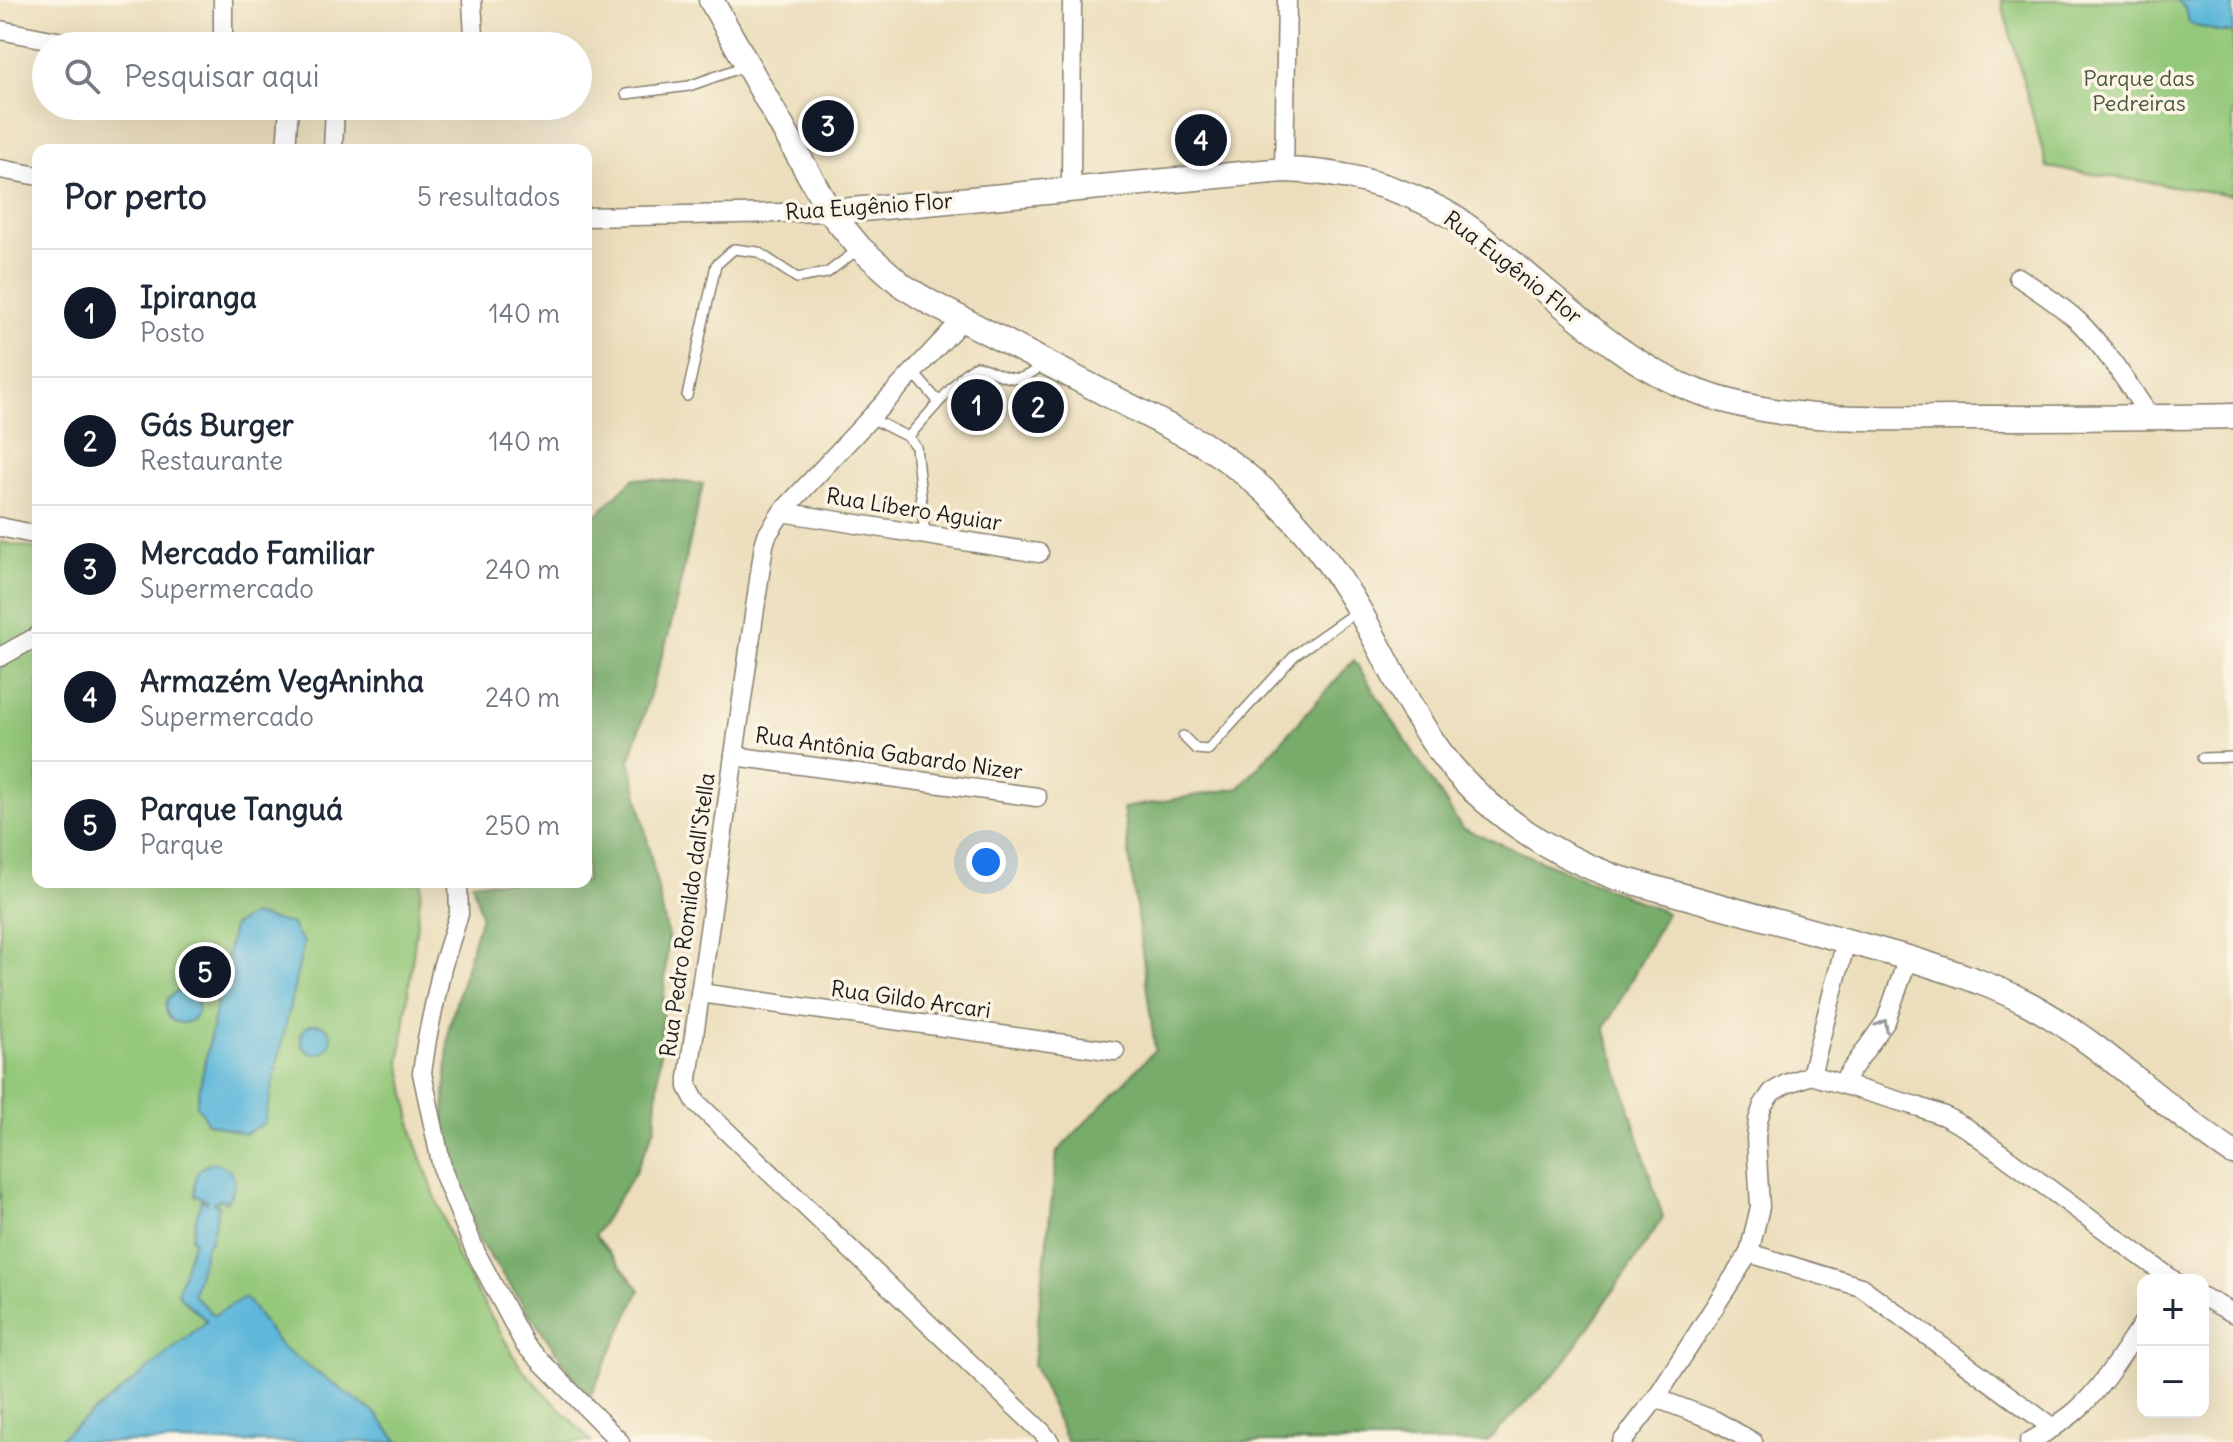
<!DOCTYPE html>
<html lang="pt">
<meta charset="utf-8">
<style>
body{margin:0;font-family:Delius,sans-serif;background:#f6f6f7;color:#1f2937}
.controls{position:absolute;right:24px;bottom:24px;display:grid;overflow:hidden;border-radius:16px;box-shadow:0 8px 32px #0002}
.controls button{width:72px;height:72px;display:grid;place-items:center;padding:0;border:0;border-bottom:2px solid #e0e1e3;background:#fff;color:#1f2937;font:40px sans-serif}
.you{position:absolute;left:986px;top:862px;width:28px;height:28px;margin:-20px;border:6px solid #fff;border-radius:50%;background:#1a73e8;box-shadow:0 0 0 12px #1a73e833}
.badge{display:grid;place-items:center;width:52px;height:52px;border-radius:50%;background:#111827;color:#fff;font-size:26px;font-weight:700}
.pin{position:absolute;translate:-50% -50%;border:4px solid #fff;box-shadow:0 2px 8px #0006}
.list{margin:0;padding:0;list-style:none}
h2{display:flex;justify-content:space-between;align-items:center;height:104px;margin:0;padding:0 32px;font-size:34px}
h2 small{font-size:26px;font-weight:400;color:#747a83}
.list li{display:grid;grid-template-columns:52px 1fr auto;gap:24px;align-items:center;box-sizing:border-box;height:128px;padding:0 32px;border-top:2px solid #e0e1e3}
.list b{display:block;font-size:30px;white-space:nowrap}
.list p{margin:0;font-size:26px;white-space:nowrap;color:#747a83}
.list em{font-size:26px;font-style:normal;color:#747a83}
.icon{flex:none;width:44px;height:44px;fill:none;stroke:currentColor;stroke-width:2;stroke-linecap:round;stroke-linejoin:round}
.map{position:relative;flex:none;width:2233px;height:1442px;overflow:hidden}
.search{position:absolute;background:#fff;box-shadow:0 8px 32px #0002;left:32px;top:32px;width:560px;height:88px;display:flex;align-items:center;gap:20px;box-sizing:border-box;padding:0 28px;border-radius:44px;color:#747a83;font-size:30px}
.panel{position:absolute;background:#fff;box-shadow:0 8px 32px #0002;left:32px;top:144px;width:560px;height:744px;border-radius:16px}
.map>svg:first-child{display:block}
.green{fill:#94c87a;stroke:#58724b;stroke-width:2}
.forest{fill:#77ac6a;stroke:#4a6443;stroke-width:2}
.water{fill:#5db7da;stroke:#3c6a7b;stroke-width:2}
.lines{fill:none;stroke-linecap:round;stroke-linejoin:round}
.lane-casing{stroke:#847d6c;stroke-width:12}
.street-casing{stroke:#847d6c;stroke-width:21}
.secondary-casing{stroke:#847d6c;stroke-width:27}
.lane{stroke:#fff;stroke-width:9}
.street{stroke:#fff;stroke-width:18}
.secondary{stroke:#fff;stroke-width:24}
.oneway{stroke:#999}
.labels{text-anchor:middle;stroke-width:7;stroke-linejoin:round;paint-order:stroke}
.park-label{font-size:22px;fill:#46583d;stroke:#fcf5e5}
.street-label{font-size:22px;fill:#1c1c1c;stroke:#fcf5e5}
</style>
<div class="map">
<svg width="2233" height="1442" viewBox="0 0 2233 1442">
<rect width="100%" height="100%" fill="#fcf5e5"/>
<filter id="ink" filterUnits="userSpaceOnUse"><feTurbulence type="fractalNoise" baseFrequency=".0125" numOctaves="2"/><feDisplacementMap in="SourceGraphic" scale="16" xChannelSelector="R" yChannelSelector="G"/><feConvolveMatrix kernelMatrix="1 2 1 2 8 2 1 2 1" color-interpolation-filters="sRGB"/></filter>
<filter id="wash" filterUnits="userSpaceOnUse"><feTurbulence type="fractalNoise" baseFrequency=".006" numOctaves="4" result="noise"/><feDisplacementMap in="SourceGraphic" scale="32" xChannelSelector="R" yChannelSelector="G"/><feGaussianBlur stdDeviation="1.8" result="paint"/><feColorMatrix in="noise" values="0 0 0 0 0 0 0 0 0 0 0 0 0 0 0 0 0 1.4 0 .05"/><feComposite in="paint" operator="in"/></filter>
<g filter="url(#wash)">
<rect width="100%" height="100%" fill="#ecdebc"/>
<!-- green -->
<g class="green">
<polygon points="2001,0 2233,0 2233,195 2047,167"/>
<polygon points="0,542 38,549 38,882 422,882 400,1061 414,1137 458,1259 521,1368 592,1442 0,1442"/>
</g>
<!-- forest -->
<g class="forest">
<polygon points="634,478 703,484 669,633 630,759 668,936 655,1127 636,1171 595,1235 640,1290 589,1399 479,1241 443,1134 449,1027 481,915 472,882 586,882 586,525"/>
<polygon points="1354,660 1462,828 1667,913 1605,1028 1663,1218 1562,1366 1487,1442 1067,1442 1033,1364 1057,1152 1155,1050 1123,808 1239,788"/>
</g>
<!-- water -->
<g class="water">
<polygon points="2176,0 2233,0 2233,32 2218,32 2189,23 2186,9"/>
<polygon points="252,915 292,924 296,934 304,942 264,1123 245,1134 207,1123 203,1113 196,1106 233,926"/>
<circle cx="182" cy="1007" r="16"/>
<circle cx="316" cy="1039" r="15"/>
<path d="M212,1163C236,1165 241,1187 225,1202L222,1199L214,1202V1204L219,1205L210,1243H207L193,1295L214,1315L245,1297L282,1348L375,1413L399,1442H55L121,1391L207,1321L180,1297L178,1291L194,1239H191L201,1200L207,1203L208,1200L195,1195C194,1180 195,1168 212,1163Z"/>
</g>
</g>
<g filter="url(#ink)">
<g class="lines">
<!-- lane casing -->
<g class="lane-casing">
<g id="lane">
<polyline points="626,94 689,86 745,66"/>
<polyline points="913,372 938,401"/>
<polyline points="687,396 716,265 734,249 758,252 797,278 827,273 860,248"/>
<polyline points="870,418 908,437 916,447 925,535"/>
<path d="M908,437L964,374L976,366C991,369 1006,381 1021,378C1029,376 1038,368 1044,364"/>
<polyline points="1183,736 1196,749 1208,750 1296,654 1356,612"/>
<polyline points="2202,758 2233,757"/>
</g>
</g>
<!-- street casing -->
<g class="street-casing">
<g id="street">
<polyline points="472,0 474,37 473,46"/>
<polyline points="0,30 83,46"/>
<polyline points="223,46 223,0"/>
<polyline points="286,150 289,106"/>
<polyline points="333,150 335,106"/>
<polyline points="0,169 38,176"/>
<polyline points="1284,170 1287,0"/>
<polyline points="1071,190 1072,0"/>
<polyline points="586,217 830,212"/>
<path d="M2018,277C2039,291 2061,305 2079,322C2107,350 2129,386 2151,418"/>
<polyline points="962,320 782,512 767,535 764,545 688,1078 688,1087 696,1102 1042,1432 1050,1442"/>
<polyline points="782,512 1039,553"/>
<polyline points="0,527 38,535"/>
<polyline points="0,657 38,636"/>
<polyline points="734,756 1037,797"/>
<polyline points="458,882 459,914 442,968 427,1039 422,1073 443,1172 476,1253 525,1345 620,1442"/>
<polyline points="700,993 1115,1051"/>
<polyline points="1811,1075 1846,941"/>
<polyline points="1842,1083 1886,1021 1908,958"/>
<polyline points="1749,1253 1861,1287 2053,1428"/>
<polyline points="2203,1297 2233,1313"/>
<polyline points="1656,1398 1714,1420 1753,1442"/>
<polyline points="1622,1442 1656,1398 1749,1253 1760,1207 1756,1138 1758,1120 1763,1105 1772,1092 1786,1084 1811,1075 1919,1107 1944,1116 1968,1129 2173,1280"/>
<path d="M2029,1442C2045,1433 2062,1423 2077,1410C2103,1387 2123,1352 2143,1323"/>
</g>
</g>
<!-- secondary casing -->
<g class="secondary-casing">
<g id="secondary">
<path d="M711,0L830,212L860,248L903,286L929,302L1203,444C1269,485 1320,543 1359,610C1386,657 1408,708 1440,752C1484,811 1548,852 1615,877L1908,958C1950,971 1991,984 2029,1004C2103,1044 2163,1107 2233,1153"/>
<path d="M830,212L1284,170C1339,171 1391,184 1441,210C1466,223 1487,242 1509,260C1568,308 1624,364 1696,391C1783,424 1875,418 1966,418C2055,418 2144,418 2233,416"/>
</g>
</g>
<!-- lane -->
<use href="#lane" class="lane"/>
<!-- street -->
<use href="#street" class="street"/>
<!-- secondary -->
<use href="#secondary" class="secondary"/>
</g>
<!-- one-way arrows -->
<defs><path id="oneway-chevron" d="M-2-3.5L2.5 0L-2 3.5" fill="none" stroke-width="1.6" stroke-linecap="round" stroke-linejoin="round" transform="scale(2)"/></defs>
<use class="oneway" href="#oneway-chevron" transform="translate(1883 1025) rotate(-61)"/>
</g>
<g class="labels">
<!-- park labels -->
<g class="park-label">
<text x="2139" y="86">Parque das<tspan x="2139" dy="25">Pedreiras</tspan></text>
</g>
<!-- street labels -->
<g class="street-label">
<text transform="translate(869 206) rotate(-4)" y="8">Rua Eugênio Flor</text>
<text transform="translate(1513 267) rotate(38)" y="8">Rua Eugênio Flor</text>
<text transform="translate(914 509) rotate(9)" y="8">Rua Líbero Aguiar</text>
<text transform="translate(889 753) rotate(8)" y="8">Rua Antônia Gabardo Nizer</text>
<text transform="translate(687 915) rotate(-82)" y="8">Rua Pedro Romildo dall'Stella</text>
<text transform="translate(911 999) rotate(8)" y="8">Rua Gildo Arcari</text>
</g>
</g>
</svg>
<div class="controls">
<button>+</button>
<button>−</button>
</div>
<div class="you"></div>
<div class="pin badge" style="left:977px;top:405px">1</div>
<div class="pin badge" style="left:1038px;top:407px">2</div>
<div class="pin badge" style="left:828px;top:126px">3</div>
<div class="pin badge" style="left:1201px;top:140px">4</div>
<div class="pin badge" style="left:205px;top:972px">5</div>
<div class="search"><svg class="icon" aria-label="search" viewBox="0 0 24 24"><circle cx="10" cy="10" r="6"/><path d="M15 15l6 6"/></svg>Pesquisar aqui</div>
<section class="panel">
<h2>Por perto<small>5 resultados</small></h2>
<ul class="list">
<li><span class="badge">1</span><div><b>Ipiranga</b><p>Posto</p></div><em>140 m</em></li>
<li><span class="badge">2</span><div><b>Gás Burger</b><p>Restaurante</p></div><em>140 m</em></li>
<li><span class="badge">3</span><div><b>Mercado Familiar</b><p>Supermercado</p></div><em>240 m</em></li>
<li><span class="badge">4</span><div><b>Armazém VegAninha</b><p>Supermercado</p></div><em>240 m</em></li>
<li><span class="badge">5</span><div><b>Parque Tanguá</b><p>Parque</p></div><em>250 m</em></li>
</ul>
</section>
</div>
